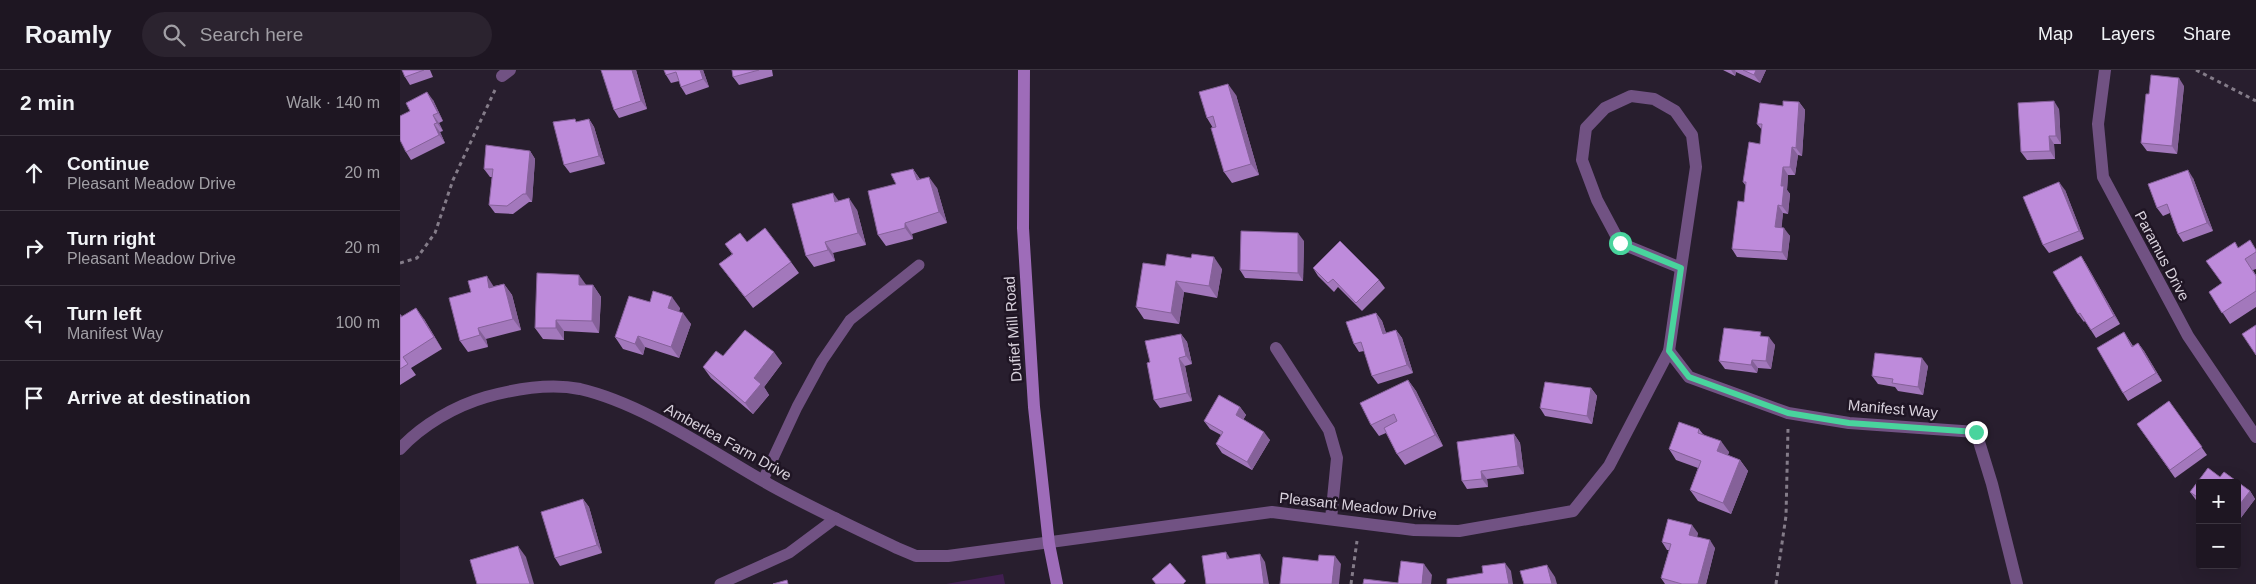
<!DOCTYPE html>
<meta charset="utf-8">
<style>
body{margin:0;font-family:Arial,sans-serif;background:#2b232f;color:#f1f3f6}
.controls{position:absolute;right:15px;bottom:15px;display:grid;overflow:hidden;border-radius:5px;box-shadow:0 5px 20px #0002}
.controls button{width:45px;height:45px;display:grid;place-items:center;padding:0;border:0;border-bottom:1px solid #3c3540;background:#1e1622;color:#f1f3f6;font:25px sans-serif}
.stop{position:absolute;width:15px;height:15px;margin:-11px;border:4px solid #49d49d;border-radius:50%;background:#fff}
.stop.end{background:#49d49d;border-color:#fff;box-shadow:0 1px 5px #0008}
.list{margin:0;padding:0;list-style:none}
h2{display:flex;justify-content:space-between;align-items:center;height:65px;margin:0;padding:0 20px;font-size:21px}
h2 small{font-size:16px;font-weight:400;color:#a19fa5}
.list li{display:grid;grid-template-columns:32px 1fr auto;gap:15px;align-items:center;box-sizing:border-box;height:75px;padding:0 20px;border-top:1px solid #3c3540}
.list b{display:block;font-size:19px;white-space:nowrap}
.list p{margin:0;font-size:16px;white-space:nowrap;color:#a19fa5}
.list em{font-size:16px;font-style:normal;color:#a19fa5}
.icon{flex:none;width:28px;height:28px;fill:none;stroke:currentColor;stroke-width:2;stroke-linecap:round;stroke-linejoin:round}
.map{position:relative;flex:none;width:1856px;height:514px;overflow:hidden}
header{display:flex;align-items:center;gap:30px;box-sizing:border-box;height:70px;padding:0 25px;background:#1e1622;border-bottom:1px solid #3c3540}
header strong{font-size:24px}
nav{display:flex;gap:28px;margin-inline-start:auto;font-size:18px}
.search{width:350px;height:45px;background:#2b232f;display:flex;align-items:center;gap:12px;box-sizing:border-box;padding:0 18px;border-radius:28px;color:#a19fa5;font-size:19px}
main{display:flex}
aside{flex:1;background:#1e1622}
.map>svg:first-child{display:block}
.green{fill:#411f51}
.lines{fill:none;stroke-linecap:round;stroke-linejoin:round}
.path{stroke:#847c89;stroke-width:3;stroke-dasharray:4 4;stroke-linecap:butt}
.lane{stroke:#715283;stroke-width:11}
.street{stroke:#715283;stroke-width:12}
.secondary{stroke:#9e6cb9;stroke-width:12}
.wall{fill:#a378bc}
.shaded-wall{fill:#856199}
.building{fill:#be8bdb;stroke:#856199}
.route{stroke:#49d49d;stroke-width:6}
.labels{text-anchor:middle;stroke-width:5;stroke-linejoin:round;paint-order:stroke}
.street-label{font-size:15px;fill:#d8d1dc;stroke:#1f1524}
</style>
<header>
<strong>Roamly</strong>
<div class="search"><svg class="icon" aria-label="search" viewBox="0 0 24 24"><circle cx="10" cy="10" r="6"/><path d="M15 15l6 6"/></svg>Search here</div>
<nav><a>Map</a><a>Layers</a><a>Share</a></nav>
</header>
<main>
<aside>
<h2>2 min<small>Walk · 140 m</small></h2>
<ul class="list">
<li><svg class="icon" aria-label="ahead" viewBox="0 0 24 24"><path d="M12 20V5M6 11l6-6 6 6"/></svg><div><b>Continue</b><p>Pleasant Meadow Drive</p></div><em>20 m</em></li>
<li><svg class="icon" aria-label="right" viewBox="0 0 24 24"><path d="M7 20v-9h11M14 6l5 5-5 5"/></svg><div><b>Turn right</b><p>Pleasant Meadow Drive</p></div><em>20 m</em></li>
<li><svg class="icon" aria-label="left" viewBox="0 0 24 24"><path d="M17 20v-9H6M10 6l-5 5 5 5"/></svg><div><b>Turn left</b><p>Manifest Way</p></div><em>100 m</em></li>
<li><svg class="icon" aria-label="arrive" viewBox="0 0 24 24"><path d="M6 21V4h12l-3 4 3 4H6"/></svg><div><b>Arrive at destination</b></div></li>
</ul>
</aside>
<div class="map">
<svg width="1856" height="514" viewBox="0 0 1856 514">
<rect width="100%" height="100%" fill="#281e2e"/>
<!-- green -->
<polygon class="green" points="603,504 605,514 546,514"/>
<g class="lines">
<!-- path -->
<g class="path">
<polyline points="1796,0 1856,31"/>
<polyline points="0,193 17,188 35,163 53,110 95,20"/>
<polyline points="951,514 957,471"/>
<polyline points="1376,514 1386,446 1388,359"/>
</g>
<!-- lane -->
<g class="lane">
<polyline points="363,410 397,337 422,291 450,250 519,195"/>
<polyline points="320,514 389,483 436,448"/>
</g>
<!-- street -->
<g class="street">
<polyline points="1705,0 1698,54 1703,107 1788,266 1856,367"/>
<polyline points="102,6 110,0"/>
<polyline points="876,278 929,360 937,388 931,449"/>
<polyline points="1269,281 1289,307 1388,343 1449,353 1576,362 1592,414 1617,514"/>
<path d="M0,379C22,355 55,336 86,327C115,319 150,313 180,319C245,334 313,383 372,416C412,438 455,458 497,478L516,486H548L872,442L1014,460L1059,461L1173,441L1209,396L1269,281L1281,198L1296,97L1292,65L1275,41L1254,29L1231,26L1205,38L1186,58L1182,90L1197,130L1220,173L1281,198"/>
</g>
<!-- secondary -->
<polyline class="secondary" points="624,0 623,158 634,337 649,474 657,514"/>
</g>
<!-- wall -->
<g class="wall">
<polygon points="2,0 30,0 33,7 10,15 5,7"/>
<polygon points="236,0 247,39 219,48 214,40"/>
<polygon points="264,0 303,0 309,17 286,25 281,17 279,11 271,13 266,5"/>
<polygon points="332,0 372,0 373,6 339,15 333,7"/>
<polygon points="1323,0 1366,0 1360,13 1336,2 1335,6"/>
<polygon points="1784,16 1777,84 1747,81 1741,73 1749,24"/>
<polygon points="836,25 859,105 832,113 824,102 813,58 807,48"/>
<polygon points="33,30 43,51 39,53 43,61 40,62 45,73 11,90 6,82"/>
<polygon points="1399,32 1405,40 1402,86 1398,85 1395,105 1388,105 1387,120 1390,124 1388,144 1383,143 1381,158 1390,166 1387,190 1337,187 1332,179 1344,132 1346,116 1343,112 1360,74 1362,60 1357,54 1383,36"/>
<polygon points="1659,39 1661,74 1654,74 1655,89 1627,90 1621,82"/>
<polygon points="189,49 194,57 205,94 170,103 164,95 177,52"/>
<polygon points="130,81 135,89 132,132 129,132 113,144 95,143 89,135 92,107 90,107 84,99"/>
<polygon points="513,99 520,109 537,118 547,153 512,164 513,169 486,176 478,165 496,114"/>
<polygon points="1793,108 1813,161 1783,172 1778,164 1770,143 1763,146 1757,138"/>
<polygon points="1665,120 1684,169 1649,183 1643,175"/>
<polygon points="439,131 457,140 466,175 433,183 435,191 414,197 406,186"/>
<polygon points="904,171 903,211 845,208 840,200"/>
<polygon points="347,172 391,192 399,203 353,238 319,194 332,184 325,174"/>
<polygon points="1839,178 1856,179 1856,199 1853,200 1856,205 1856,237 1830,254 1809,222 1822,213"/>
<polygon points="1681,186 1686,194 1720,254 1696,268 1685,251 1684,252 1678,244"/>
<polygon points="765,196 822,199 817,228 784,222 779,254 744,249 736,237"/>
<polygon points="913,198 979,210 985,218 962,241 938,217 934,222 918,206"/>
<polygon points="104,214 112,225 121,260 86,269 88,277 68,282 60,271 94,216"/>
<polygon points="186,215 193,215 201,227 199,263 164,261 164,270 143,269 135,258"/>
<polygon points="250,232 280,238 279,242 291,254 279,288 245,277 243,285 223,279 215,267"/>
<polygon points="976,243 982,251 986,263 996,260 1002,268 1013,303 978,314 972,306 964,281 959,282 954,274"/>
<polygon points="0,244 2,246 24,249 42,279 11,298 16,305 0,315"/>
<polygon points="1724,262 1733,276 1738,273 1744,281 1762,311 1728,331 1723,323"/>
<polygon points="781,264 787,272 792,294 785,296 792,331 760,338 754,330 750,292"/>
<polygon points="1363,266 1375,275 1371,299 1358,298 1357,303 1325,299 1319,291"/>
<polygon points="323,286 382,293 364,317 369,325 353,344 311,308 303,297"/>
<polygon points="1528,296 1523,325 1498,321 1495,317 1478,314 1472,306"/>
<polygon points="1008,310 1016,321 1043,376 1005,395 997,384 986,363 979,366 971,355"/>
<polygon points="1191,318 1197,326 1192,354 1145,346 1140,338"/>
<polygon points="1769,331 1807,385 1775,408 1737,354"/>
<polygon points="840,337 846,345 843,350 870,370 852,400 822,383 816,374 821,365 810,359 804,351"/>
<polygon points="1299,359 1303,364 1329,382 1328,385 1340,390 1348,401 1331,444 1298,431 1290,420 1298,398 1276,390 1269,379"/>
<polygon points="1114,364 1120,373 1124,404 1087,409 1088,417 1067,419 1062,411"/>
<polygon points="1808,398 1820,407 1824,402 1850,421 1855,429 1837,453 1837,413 1800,413 1800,433 1796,430 1790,422"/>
<polygon points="183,429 189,437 202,483 160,496 155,488"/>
<polygon points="1298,463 1297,467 1315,478 1306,514 1265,514 1261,508 1269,480 1267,480 1262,472"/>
</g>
<!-- shaded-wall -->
<g class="shaded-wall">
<polygon points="232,0 236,0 247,39 241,31"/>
<polygon points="300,0 303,0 309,17 303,9"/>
<polygon points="1331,0 1335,0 1336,2 1335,6"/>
<polygon points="1356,0 1366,0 1360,13 1354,5"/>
<polygon points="1779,8 1784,16 1777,84 1772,76"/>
<polygon points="828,14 836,25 859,105 851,94"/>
<polygon points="27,22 33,30 43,51 38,43"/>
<polygon points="1654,31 1659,39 1661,74 1656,66"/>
<polygon points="1399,32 1405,40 1402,86 1396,78"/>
<polygon points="33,45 39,53 43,61 37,53"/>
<polygon points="189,49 194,57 205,94 199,86"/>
<polygon points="34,54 40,62 45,73 39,65"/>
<polygon points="1649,66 1654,74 1655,89 1650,81"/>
<polygon points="1392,77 1398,85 1395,105 1390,97"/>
<polygon points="130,81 135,89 132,132 126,124"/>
<polygon points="1383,97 1388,105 1387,120 1390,124 1388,144 1382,136 1381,116"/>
<polygon points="513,99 520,110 517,110"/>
<polygon points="1788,100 1793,108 1813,161 1807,153"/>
<polygon points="529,107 537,118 547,153 539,142"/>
<polygon points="1659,112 1665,120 1684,169 1679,161"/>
<polygon points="433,123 441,134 435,132"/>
<polygon points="449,128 457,140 466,175 458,163"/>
<polygon points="1378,135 1383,143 1381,165 1375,157"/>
<polygon points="505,153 512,164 513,169 505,158"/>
<polygon points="1384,158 1390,166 1387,190 1382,182"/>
<polygon points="898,163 904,171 903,211 898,203"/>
<polygon points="425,172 433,183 435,191 428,180"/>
<polygon points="1681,186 1686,194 1720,254 1714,246"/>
<polygon points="814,187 822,199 817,228 809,216"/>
<polygon points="179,205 187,216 179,215"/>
<polygon points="87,206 94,217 89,218"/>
<polygon points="776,211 784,222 779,254 771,243"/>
<polygon points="104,214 112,225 121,260 113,249"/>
<polygon points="193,215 201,227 199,263 192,251"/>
<polygon points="272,227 280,238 276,249 268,238"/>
<polygon points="16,238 24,249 42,279 34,267"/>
<polygon points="283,243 291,254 279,288 271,277"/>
<polygon points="976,243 982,251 989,272 983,264"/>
<polygon points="156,250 164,261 164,270 156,258"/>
<polygon points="78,258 86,269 88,277 80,265"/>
<polygon points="996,260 1002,268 1013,303 1007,295"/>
<polygon points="781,264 787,272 792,294 786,286"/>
<polygon points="238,266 245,277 243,285 235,274"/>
<polygon points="1369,267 1375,275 1371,299 1366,291"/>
<polygon points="1738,273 1744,281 1762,311 1756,303"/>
<polygon points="374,282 382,293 364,317 369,325 353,344 345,333 354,308"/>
<polygon points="779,288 785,296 792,331 787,323"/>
<polygon points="1522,288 1528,296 1523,325 1518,317"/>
<polygon points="1352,290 1358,298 1357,303 1351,295"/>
<polygon points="1008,310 1016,321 1043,376 1035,365"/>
<polygon points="1191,318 1197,326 1192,354 1187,346"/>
<polygon points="840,337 846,345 841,353 836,345"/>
<polygon points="864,362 870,370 852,400 847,392"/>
<polygon points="1114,364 1120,373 1124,404 1118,396"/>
<polygon points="1321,371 1329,382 1325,393 1317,381"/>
<polygon points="1340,390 1348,401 1331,444 1323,433"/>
<polygon points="1081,401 1087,409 1088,417 1082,409"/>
<polygon points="1850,421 1855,429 1837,453 1837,438"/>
<polygon points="183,429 189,437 202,483 197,475"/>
<polygon points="1292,455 1298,463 1295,473 1289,465"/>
<polygon points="1310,470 1315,478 1306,514 1298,514"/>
<polygon points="118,476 126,487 134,514 130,514"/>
<polygon points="826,482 831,490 827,489"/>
<polygon points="860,484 865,492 869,514 864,514"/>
<polygon points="935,486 941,494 939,514 932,514"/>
<polygon points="1105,493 1111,501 1113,514 1109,514"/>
<polygon points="1024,494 1032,505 1031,514 1022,514"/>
<polygon points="1147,495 1155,507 1157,514 1152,514"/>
</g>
<!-- building -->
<g class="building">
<polygon points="2,0 24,0 5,7"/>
<polygon points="201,0 232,0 241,31 214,40"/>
<polygon points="264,0 300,0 303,9 281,17 276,2 266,5"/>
<polygon points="332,0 359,0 333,7"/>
<polygon points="1343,0 1356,0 1354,5"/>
<polygon points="1751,5 1779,8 1772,76 1741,73 1746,24 1749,24"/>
<polygon points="828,14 851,94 824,102 811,58 816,57 813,46 807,48 799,22"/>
<polygon points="27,22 38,43 33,45 37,53 34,54 39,65 6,82 0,70 0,46 10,41 6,33"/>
<polygon points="1383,31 1399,32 1396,78 1392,77 1390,97 1383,97 1381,116 1384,116 1382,136 1378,135 1375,157 1384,158 1382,182 1332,179 1338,131 1344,132 1346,112 1343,112 1349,72 1360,74 1362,54 1357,54 1360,33 1383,36"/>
<polygon points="1654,31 1656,66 1649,66 1650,81 1621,82 1618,33"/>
<polygon points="175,49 176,52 189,49 199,86 164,95 153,52"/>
<polygon points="86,75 130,81 126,124 123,124 107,136 89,135 93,99 84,99"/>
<polygon points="513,99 517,110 529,107 539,142 505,153 505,158 478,165 468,121 496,114 491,104"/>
<polygon points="1788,100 1807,153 1778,164 1767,134 1757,138 1748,114"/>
<polygon points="1659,112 1679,161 1643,175 1623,127"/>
<polygon points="433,123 435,132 449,128 458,163 425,172 428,180 406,186 392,134"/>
<polygon points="365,158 391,192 345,227 319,194 333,184 325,174 340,163 347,172"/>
<polygon points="841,161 898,163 898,203 840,200"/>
<polygon points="1850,170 1856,180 1856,182 1845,189 1856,206 1856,221 1822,243 1809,222 1822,213 1806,191 1835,172 1838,178"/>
<polygon points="940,171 979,210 956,233 933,209 928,213 913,198"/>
<polygon points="767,184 791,188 792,184 814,187 809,216 776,211 771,243 736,237 743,193 765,196"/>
<polygon points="1681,186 1714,246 1691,260 1680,243 1678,244 1653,202"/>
<polygon points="137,203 179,205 179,215 193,215 192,251 156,250 156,258 135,258"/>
<polygon points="87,206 89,218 104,214 113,249 78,258 80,265 60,271 49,228 71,222 68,211"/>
<polygon points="253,221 272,227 268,238 283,243 271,277 238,266 235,274 215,267 229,226 250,232"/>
<polygon points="16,238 34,267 3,287 8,294 0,299 0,245 1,247"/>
<polygon points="976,243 983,264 996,260 1007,295 972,306 961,272 954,274 946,252"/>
<polygon points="1856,255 1856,285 1842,264"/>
<polygon points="1324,258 1361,262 1360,266 1369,267 1366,291 1352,290 1351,295 1319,291"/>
<polygon points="345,260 374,282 354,308 361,314 345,333 303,297 316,281 323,286"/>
<polygon points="1724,262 1732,277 1738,273 1756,303 1723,323 1697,278"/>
<polygon points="781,264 786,286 779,288 787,323 754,330 747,293 750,292 745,271"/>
<polygon points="1475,283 1522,288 1518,317 1492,313 1493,309 1472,306"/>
<polygon points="1008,310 1035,365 997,384 984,358 997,351 994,344 971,355 960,333"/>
<polygon points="1145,312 1191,318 1187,346 1140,338"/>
<polygon points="819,325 840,337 836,345 864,362 847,392 816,374 823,362 804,351"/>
<polygon points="1769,331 1802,377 1770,400 1737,354"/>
<polygon points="1279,352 1299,359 1298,363 1321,371 1317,381 1340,390 1323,433 1290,420 1301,391 1269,379"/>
<polygon points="1114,364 1118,396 1081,401 1082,409 1062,411 1057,372"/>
<polygon points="1808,398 1820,407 1824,402 1850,421 1837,438 1837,413 1800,413 1800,429 1790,422"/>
<polygon points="183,429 197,475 155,488 141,442"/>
<polygon points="1268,449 1292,455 1289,465 1310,470 1298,514 1282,514 1261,508 1271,474 1262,472"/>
<polygon points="118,476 130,514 77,514 70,490"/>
<polygon points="826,482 827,489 860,484 864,514 806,514 802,486"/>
<polygon points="919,485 935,486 932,514 880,514 883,487 918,491"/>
<polygon points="1001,491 1024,494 1022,514 963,514 964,509 998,513"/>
<polygon points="770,493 786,511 783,514 756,514 752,509"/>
<polygon points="1105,493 1109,514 1047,514 1047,509 1083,503 1082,496"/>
<polygon points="1147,495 1152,514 1124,514 1120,501"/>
<polygon points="387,510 388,514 373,514"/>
</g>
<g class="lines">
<!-- route -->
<polyline class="route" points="1220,173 1281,198 1269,281 1289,307 1388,343 1449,353 1576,362"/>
</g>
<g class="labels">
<!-- street labels -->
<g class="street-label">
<text transform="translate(1762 186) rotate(62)" y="5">Paramus Drive</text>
<text transform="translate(613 259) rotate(-94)" y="5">Dufief Mill Road</text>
<text transform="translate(1493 339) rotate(5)" y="5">Manifest Way</text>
<text transform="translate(328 372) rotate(29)" y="5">Amberlea Farm Drive</text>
<text transform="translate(958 436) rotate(6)" y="5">Pleasant Meadow Drive</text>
</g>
</g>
</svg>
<div class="controls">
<button>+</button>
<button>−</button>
</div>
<div class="stop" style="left:1220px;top:173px"></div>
<div class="stop end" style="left:1576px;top:362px"></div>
</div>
</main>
